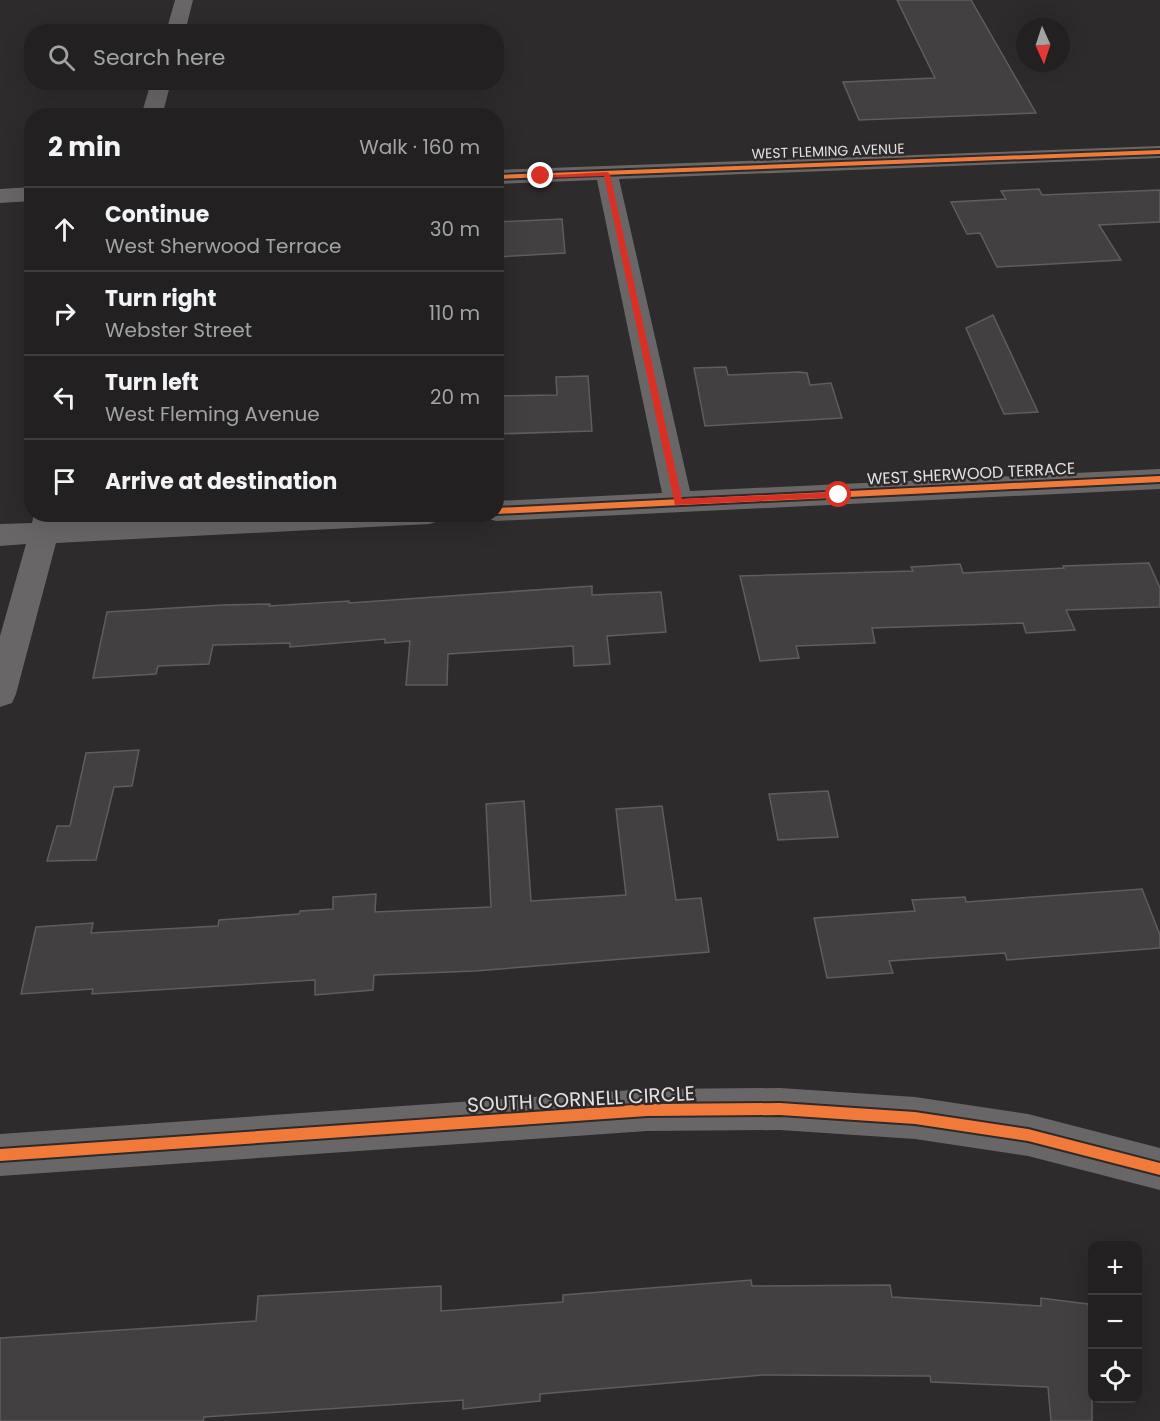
<!DOCTYPE html>
<meta charset="utf-8">
<style>
body{margin:0;font-family:Poppins,sans-serif;background:#2a282a;color:#f1f3f6}
.controls{position:absolute;right:18px;bottom:18px;display:grid;overflow:hidden;border-radius:12px;box-shadow:0 6px 24px #0002}
.controls button{width:54px;height:54px;display:grid;place-items:center;padding:0;border:0;border-bottom:2px solid #3f3e3f;background:#222021;color:#f1f3f6;font:30px sans-serif}
.compass{position:absolute;left:1016px;top:18px;width:54px;height:54px;border-radius:50%;background:#222021;box-shadow:0 6px 24px #0002;rotate:177deg}
.stop{position:absolute;width:18px;height:18px;margin:-14px;border:4px solid #d93025;border-radius:50%;background:#fff}
.stop.end{background:#d93025;border-color:#fff;box-shadow:0 2px 6px #0008}
.list{margin:0;padding:0;list-style:none}
h2{display:flex;justify-content:space-between;align-items:center;height:78px;margin:0;padding:0 24px;font-size:26px}
h2 small{font-size:20px;font-weight:400;color:#a2a3a5}
.list li{display:grid;grid-template-columns:39px 1fr auto;gap:18px;align-items:center;box-sizing:border-box;height:84px;padding:0 24px;border-top:2px solid #3f3e3f}
.list b{display:block;font-size:22px;white-space:nowrap}
.list p{margin:0;font-size:20px;white-space:nowrap;color:#a2a3a5}
.list em{font-size:20px;font-style:normal;color:#a2a3a5}
.icon{flex:none;width:33px;height:33px;fill:none;stroke:currentColor;stroke-width:2;stroke-linecap:round;stroke-linejoin:round}
.map{position:relative;flex:none;width:1160px;height:1421px;overflow:hidden}
.search{position:absolute;background:#222021;box-shadow:0 6px 24px #0002;left:24px;top:24px;width:480px;height:66px;display:flex;align-items:center;gap:15px;box-sizing:border-box;padding:0 21px;border-radius:24px;color:#a2a3a5;font-size:22px}
.panel{position:absolute;background:#222021;box-shadow:0 6px 24px #0002;left:24px;top:108px;width:480px;height:414px;border-radius:24px}
.map>svg:first-child{display:block}
.building{fill:#424041;stroke:#5f5d5e;stroke-width:1.5}
.lines{fill:none;stroke-linecap:round;stroke-linejoin:round}
.street{fill:#686667;fill-rule:evenodd}
.cycleway-casing{stroke:#2e2a2b;stroke-width:4}
.cycleway{fill:#f17a3a;fill-rule:evenodd}
.route{fill:#d93025}
.labels{text-anchor:middle;stroke-width:5;stroke-linejoin:round;paint-order:stroke}
.far-street-label{font-size:14px;fill:#e3e1e1;stroke:#2e2a2b}
.street-label{font-size:16px;fill:#e3e1e1;stroke:#2e2a2b}
.near-street-label{font-size:20px;fill:#e3e1e1;stroke:#2e2a2b}
</style>
<div class="map">
<svg width="1160" height="1421" viewBox="0 0 1160 1421">
<rect width="100%" height="100%" fill="#2d2b2c"/>
<!-- building -->
<g class="building">
<polygon points="897,0 971,0 1036,113 859,120 843,82 935,78"/>
<polygon points="1039,189 1042,195 1160,190 1160,222 1099,225 1121,260 997,267 980,233 967,234 951,202 1006,199 1001,191"/>
<polygon points="562,219 565,253 496,257 496,222"/>
<polygon points="993,315 1038,412 1004,414 966,328"/>
<polygon points="726,367 728,375 799,372 807,373 810,385 831,383 842,418 705,426 694,368"/>
<polygon points="588,376 592,431 496,434 496,396 557,395 556,377"/>
<polygon points="1149,563 1160,588 1160,607 1066,610 1075,630 1026,633 1023,623 872,628 875,643 796,646 799,658 760,661 740,576 913,571 911,567 960,564 963,573 1064,568 1063,566"/>
<polygon points="592,586 592,595 661,592 666,632 607,636 610,664 574,666 573,646 448,654 447,685 406,685 410,641 385,643 385,639 290,647 290,643 213,645 209,664 158,666 156,674 93,678 107,612 223,605 270,604 269,606 349,601 349,603"/>
<polygon points="139,750 132,786 114,787 96,860 47,861 57,826 70,826 86,753"/>
<polygon points="828,791 838,837 778,840 769,794"/>
<polygon points="524,801 531,901 626,895 616,809 662,806 676,900 701,898 709,952 475,971 374,975 373,990 315,995 315,980 92,994 93,989 21,994 36,927 93,923 91,933 218,926 219,920 299,914 300,911 333,909 333,897 376,894 375,912 491,907 486,804"/>
<polygon points="1142,889 1160,935 1160,948 1007,960 1005,953 889,961 893,973 827,978 814,918 915,911 912,900 965,897 966,902"/>
<polygon points="751,1280 752,1286 890,1285 892,1297 1041,1306 1041,1298 1088,1304 1092,1332 1092,1421 1051,1421 1048,1387 931,1382 930,1376 763,1375 540,1394 540,1401 463,1409 463,1400 204,1417 203,1421 0,1421 0,1338 256,1321 258,1296 441,1286 441,1311 563,1302 563,1295"/>
</g>
<g class="lines">
<!-- street -->
<g class="street">
<polygon points="175,0 193,0 185,32 166,32"/>
<polygon points="151,82 171,82 162,116 141,116"/>
<polygon points="1160,146 1160,158 619,179 690,491 1160,469 1160,489 496,521 486,518 484,514 496,514 496,501 662,493 597,180 496,184 496,170"/>
<polygon points="32,187 32,201 0,203 0,189"/>
<polygon points="34,514 63,514 62,521 203,514 443,514 439,521 429,524 56,543 16,694 12,703 0,707 0,636 26,544 0,546 0,524 32,523"/>
<polygon points="780,1088 915,1097 1028,1114 1160,1148 1160,1190 1028,1156 915,1139 780,1130 647,1131 0,1176 0,1134 647,1089"/>
</g>
<!-- cycleway casing -->
<g class="cycleway-casing">
<g id="cycleway">
<polygon points="1160,150 1160,154 496,179 496,175"/>
<polygon points="1160,476 1160,482 496,514 496,508"/>
<polygon points="780,1103 915,1112 1028,1129 1160,1163 1160,1175 1028,1141 915,1124 780,1115 647,1116 0,1161 0,1149 647,1104"/>
</g>
</g>
<!-- cycleway -->
<use href="#cycleway" class="cycleway"/>
</g>
<!-- route -->
<polygon class="route" points="607,172 610,174 682,499 839,492 842,493 842,497 675,505 604,176 541,178 537,176"/>
<g class="labels">
<!-- far-street labels -->
<g class="far-street-label">
<text transform="translate(828 151) rotate(-2)" y="5">WEST FLEMING AVENUE</text>
</g>
<!-- street labels -->
<g class="street-label">
<text transform="translate(971 473) rotate(-3)" y="6">WEST SHERWOOD TERRACE</text>
</g>
<!-- near-street labels -->
<g class="near-street-label">
<text transform="translate(581 1099) rotate(-3)" y="7">SOUTH CORNELL CIRCLE</text>
</g>
</g>
</svg>
<div class="controls">
<button>+</button>
<button>−</button>
<button><svg class="icon" aria-label="locate" viewBox="0 0 24 24"><circle cx="12" cy="12" r="6"/><path d="M12 2v4M12 18v4M2 12h4M18 12h4"/></svg></button>
</div>
<svg class="compass" viewBox="-18 -18 36 36"><path d="M0-13l5 13h-10z" fill="#e53935"/><path d="M0 13l5-13h-10z" fill="#a2a3a5"/></svg>
<div class="stop" style="left:839px;top:495px"></div>
<div class="stop end" style="left:541px;top:176px"></div>
<div class="search"><svg class="icon" aria-label="search" viewBox="0 0 24 24"><circle cx="10" cy="10" r="6"/><path d="M15 15l6 6"/></svg>Search here</div>
<section class="panel">
<h2>2 min<small>Walk · 160 m</small></h2>
<ul class="list">
<li><svg class="icon" aria-label="ahead" viewBox="0 0 24 24"><path d="M12 20V5M6 11l6-6 6 6"/></svg><div><b>Continue</b><p>West Sherwood Terrace</p></div><em>30 m</em></li>
<li><svg class="icon" aria-label="right" viewBox="0 0 24 24"><path d="M7 20v-9h11M14 6l5 5-5 5"/></svg><div><b>Turn right</b><p>Webster Street</p></div><em>110 m</em></li>
<li><svg class="icon" aria-label="left" viewBox="0 0 24 24"><path d="M17 20v-9H6M10 6l-5 5 5 5"/></svg><div><b>Turn left</b><p>West Fleming Avenue</p></div><em>20 m</em></li>
<li><svg class="icon" aria-label="arrive" viewBox="0 0 24 24"><path d="M6 21V4h12l-3 4 3 4H6"/></svg><div><b>Arrive at destination</b></div></li>
</ul>
</section>
</div>
